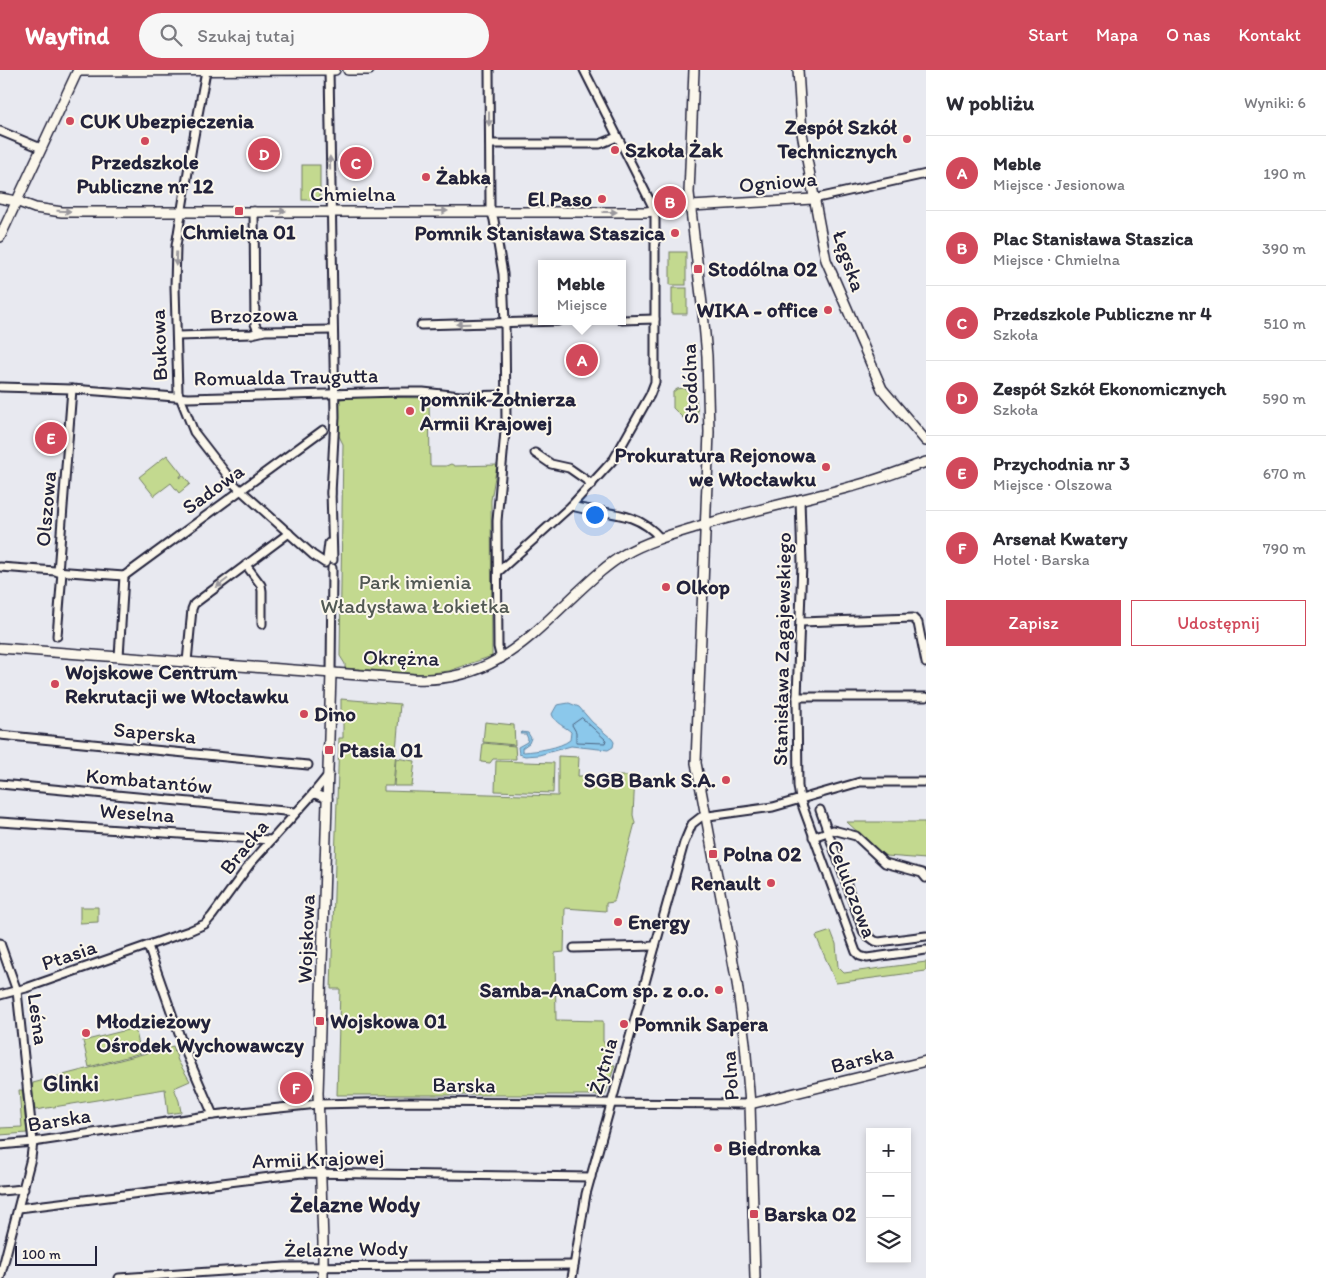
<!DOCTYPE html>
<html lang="pl">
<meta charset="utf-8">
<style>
body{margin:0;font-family:Itim,sans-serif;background:#f7f7f7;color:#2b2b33}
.controls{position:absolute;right:15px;bottom:15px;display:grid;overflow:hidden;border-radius:0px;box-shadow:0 2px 8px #0003}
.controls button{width:45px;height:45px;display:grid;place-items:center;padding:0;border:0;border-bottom:1px solid #e1e1e2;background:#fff;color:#2b2b33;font:25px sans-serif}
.scale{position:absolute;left:15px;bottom:12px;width:82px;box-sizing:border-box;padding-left:5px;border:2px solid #22223b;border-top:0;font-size:14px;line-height:18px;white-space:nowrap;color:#22223b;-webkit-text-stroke:4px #fbf7ec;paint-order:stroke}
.you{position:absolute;left:594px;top:444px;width:18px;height:18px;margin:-12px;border:4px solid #fff;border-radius:50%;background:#1a73e8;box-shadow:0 0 0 8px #1a73e833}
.badge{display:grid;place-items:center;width:32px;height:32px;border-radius:50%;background:#d1495b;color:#fff;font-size:16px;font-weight:700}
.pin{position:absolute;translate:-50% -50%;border:2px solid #fff;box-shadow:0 1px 5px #0006}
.popup{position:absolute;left:538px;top:190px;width:88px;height:65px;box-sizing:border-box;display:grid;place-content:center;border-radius:0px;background:#fff;filter:drop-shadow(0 1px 4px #0005);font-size:16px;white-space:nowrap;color:#7c7c81}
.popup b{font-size:19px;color:#2b2b33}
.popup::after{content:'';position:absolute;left:50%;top:100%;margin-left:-10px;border:10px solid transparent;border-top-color:#fff}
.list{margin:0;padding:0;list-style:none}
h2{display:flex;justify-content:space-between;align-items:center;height:65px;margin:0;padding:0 20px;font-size:21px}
h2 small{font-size:16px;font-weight:400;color:#7c7c81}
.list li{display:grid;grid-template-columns:32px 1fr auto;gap:15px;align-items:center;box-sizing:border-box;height:75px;padding:0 20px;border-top:1px solid #e1e1e2}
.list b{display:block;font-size:19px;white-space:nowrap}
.list p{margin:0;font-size:16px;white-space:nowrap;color:#7c7c81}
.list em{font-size:16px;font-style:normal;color:#7c7c81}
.actions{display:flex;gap:10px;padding:15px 20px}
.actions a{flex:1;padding:11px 0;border:1px solid #d1495b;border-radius:0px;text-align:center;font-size:18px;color:#d1495b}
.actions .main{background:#d1495b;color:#fff}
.icon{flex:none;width:28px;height:28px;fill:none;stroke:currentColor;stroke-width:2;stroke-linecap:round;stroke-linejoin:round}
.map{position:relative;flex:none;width:926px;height:1208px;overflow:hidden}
header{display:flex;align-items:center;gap:30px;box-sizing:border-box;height:70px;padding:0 25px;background:#d1495b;color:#fff}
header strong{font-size:24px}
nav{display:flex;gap:28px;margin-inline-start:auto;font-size:18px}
.search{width:350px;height:45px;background:#f7f7f7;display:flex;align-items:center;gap:12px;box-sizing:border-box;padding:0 18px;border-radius:28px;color:#7c7c81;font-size:19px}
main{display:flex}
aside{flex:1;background:#fff}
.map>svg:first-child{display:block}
.green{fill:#c3d98f;stroke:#727e65}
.water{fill:#8bc8eb;stroke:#6186a5}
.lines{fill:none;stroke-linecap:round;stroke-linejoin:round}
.shore{stroke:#4c6481;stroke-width:1}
.minor-casing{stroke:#22223b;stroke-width:11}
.tertiary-casing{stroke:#22223b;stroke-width:12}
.minor{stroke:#fbf7ec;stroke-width:7}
.tertiary{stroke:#fbf7ec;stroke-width:9}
.oneway{fill:#99979c}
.poi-dot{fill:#d1495b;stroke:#fbf7ec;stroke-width:2}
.labels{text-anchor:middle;stroke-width:4;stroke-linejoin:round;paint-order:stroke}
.poi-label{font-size:21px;font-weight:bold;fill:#22223b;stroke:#fbf7ec;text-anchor:start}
.street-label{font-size:21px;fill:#22223b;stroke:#fbf7ec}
.park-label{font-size:21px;fill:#525954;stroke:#fbf7ec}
.neighbourhood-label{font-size:22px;font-weight:bold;fill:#22223b;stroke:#fbf7ec}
</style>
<header>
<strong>Wayfind</strong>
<div class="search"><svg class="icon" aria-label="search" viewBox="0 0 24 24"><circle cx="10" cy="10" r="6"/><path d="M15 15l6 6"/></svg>Szukaj tutaj</div>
<nav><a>Start</a><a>Mapa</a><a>O nas</a><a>Kontakt</a></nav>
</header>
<main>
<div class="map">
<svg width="926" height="1208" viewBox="0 0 926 1208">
<rect width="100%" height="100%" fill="#e8e9f0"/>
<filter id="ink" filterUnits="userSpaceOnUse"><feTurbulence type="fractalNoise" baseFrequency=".02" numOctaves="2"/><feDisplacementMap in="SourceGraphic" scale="10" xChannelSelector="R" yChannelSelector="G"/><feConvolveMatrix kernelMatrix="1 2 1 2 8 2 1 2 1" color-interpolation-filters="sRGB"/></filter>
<g filter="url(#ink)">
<!-- green -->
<g class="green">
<rect x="302" y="95" width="18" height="35"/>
<rect x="670" y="182" width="16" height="33"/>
<rect x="672" y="218" width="15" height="26"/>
<polygon points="684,318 696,328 698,344 685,350 673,338 673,322 677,319"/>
<polygon points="365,327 429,328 430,396 446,396 451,394 455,396 497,395 491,430 492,586 489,587 449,601 423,604 345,598 345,594 340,586 343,374 338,364 338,332 340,329"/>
<polygon points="167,385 182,404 179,408 183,405 190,414 179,423 171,413 154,426 139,407"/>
<polygon points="341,629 400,634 393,716 384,716 384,721 558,726 558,686 579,687 578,706 635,706 633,745 635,753 614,832 606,833 606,841 565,838 564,882 555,883 556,950 603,951 603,971 609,982 607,994 615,995 605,1025 337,1025 340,919 331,919 339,668 343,668 343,651 341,651"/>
<polygon points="485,652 514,655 515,675 483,672"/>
<polygon points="483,673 515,676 516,689 493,689 490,693 481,692"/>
<polygon points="396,688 415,691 412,716 394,716"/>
<polygon points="496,691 554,693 553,723 495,721"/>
<polygon points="847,752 925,752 926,789 886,786 876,779"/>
<polygon points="80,837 98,837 98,852 80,853"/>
<polygon points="831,861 836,874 838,897 844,903 926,892 926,901 836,913 816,866"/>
<polygon points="135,958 141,983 89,997 83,971"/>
<polygon points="173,976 178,991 190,1011 174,1018 179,1031 181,1042 168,1044 165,1019 35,1040 32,1017 33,1013"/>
<polygon points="19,1020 22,1020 27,1063 0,1065 0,1058 22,1057"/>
</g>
<!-- water -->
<path class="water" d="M569,633L579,637L592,652L612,669L614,672L613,677L608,680L571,676L539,685L525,686L519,684L518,677L527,672L528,669L526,664H520L522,662L528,663L531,668L529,673L522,678V681L524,682C537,681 560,678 570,670L571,662C565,656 555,654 552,644L557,635Z"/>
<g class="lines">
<!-- shore -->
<polygon class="shore" points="582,648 606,670 605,673 576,672 576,662 572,655"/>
<!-- minor casing -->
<g class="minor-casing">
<g id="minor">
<polyline points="329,0 335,347 331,424"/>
<polyline points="489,0 490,137 494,150 503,204 505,253 506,350 497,451 498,577 501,589"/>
<polyline points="206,1 192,77 176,176 175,217 178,322 194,362 235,415 313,485 325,493"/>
<polyline points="0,61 41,78"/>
<polyline points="490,74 600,74 617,67"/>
<polyline points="813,129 926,104"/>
<polyline points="254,141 255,254 257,259 262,261"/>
<polyline points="622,250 655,249"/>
<polyline points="421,255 558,251"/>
<polyline points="177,266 252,264 265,261 333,260"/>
<polyline points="0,317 72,319 188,328 398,322 423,322 461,326 506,325"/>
<polyline points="535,383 551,394 569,398 592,414"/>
<polyline points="331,421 333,490"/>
<polyline points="800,429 802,493 797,627 798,716 800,729 856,882 860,886 867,888 926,880"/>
<path d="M571,436C605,445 635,439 660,468"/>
<polyline points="327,489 329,473"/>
<polyline points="246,495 261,515 262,521 262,554"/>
<polyline points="0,497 124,506"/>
<polyline points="58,502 72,319"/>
<polyline points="498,502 571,436 614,389 650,325 655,312 655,141 584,0"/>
<polyline points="124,506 323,360"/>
<polyline points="801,552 913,548 918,553 926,593"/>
<polyline points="57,566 62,502"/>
<polyline points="119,587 124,506"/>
<polyline points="187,592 192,539 194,534 289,463"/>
<polyline points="331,603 332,498"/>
<polyline points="797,627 926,627"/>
<polyline points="0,665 308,695"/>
<polyline points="0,714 295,742"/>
<polyline points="312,725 329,704"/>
<polyline points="820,740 864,863 875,871 879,872 926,866"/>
<polyline points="0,752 271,770"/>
<polyline points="813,767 833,760 856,766 885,793 922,803 926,808"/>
<polyline points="0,873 17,921 33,1072 31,1088 0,1208"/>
<polyline points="148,876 184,978 213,1045"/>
<polyline points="574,878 655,876"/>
<polyline points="0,925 26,918 189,861 205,854 212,846 250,794 312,725 315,724 328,729"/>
<polyline points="0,1075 33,1072 213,1045 318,1034 406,1032 750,1034"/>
<polyline points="0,1121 24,1119"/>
<polyline points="19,1138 302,1103 591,1107"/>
<polyline points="119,1208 285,1197 574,1195"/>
<polyline points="572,1208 586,1124 684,773 692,754 701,747 773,737 860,712 926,712"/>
</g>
</g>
<!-- tertiary casing -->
<g class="tertiary-casing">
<g id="tertiary">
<polyline points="348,0 369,0"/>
<polyline points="694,0 689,123 703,243 707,286 709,362 696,693 737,913 745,973 750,1034 755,1208"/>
<polyline points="798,0 802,63 826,190 882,319 926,371"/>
<polyline points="78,1 335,0"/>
<polyline points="0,128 16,131 35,138 62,142 646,142 691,136 813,129"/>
<polyline points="0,167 78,0"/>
<path d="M0,578L413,609C490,613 527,570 578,522C593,508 608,494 625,484C646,472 670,465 693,458C745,442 798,431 850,417C876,411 901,400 926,392"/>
<polyline points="750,1034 926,991"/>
<polyline points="323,1208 323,1172 318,1023 331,603"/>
</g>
</g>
<!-- minor -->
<use href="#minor" class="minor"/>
<!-- tertiary -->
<use href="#tertiary" class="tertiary"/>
</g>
<!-- one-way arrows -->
<defs><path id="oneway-solid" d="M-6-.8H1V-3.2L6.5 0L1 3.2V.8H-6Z" transform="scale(1.25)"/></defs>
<g class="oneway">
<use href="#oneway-solid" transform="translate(489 49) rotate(90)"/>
<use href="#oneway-solid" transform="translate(330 93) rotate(-91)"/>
<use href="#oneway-solid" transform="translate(64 141) rotate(1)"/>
<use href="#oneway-solid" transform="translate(279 141)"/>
<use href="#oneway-solid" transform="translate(441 141)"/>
<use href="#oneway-solid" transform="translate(610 142)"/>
<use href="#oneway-solid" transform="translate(176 189) rotate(92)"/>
<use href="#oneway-solid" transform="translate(463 254) rotate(179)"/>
<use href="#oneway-solid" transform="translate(222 513) rotate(143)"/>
</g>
</g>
<!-- markers -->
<g class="poi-dot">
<circle cx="70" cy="51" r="5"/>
<circle cx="907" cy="69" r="5"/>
<circle cx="145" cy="71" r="5"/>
<circle cx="615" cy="80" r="5"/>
<circle cx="426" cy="107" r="5"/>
<circle cx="602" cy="129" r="5"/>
<rect x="234" y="136" width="10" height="10" rx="2.5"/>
<circle cx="675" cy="163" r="5"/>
<rect x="693" y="194" width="10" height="10" rx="2.5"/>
<circle cx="828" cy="240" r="5"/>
<circle cx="410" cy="341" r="5"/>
<circle cx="826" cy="397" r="5"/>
<circle cx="666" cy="517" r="5"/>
<circle cx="55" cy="614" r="5"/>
<circle cx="304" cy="644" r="5"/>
<rect x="324" y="675" width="10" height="10" rx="2.5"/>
<circle cx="726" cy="710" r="5"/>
<rect x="708" y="779" width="10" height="10" rx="2.5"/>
<circle cx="771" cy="813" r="5"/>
<circle cx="618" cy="852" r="5"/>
<circle cx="719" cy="920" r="5"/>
<rect x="315" y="946" width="10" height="10" rx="2.5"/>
<circle cx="624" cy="954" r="5"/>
<circle cx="86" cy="963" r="5"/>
<circle cx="718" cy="1078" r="5"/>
<rect x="749" y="1139" width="10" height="10" rx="2.5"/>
</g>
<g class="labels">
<!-- poi labels -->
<g class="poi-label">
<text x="80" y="58">CUK Ubezpieczenia</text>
<text x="897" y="64" text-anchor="end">Zespół Szkół<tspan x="897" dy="24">Technicznych</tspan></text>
<text x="625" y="87">Szkoła Żak</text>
<text x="145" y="99" text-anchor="middle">Przedszkole<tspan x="145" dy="24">Publiczne nr 12</tspan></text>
<text x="436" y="114">Żabka</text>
<text x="592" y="136" text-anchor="end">El Paso</text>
<text x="239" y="169" text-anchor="middle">Chmielna 01</text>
<text x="665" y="170" text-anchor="end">Pomnik Stanisława Staszica</text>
<text x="708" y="206">Stodólna 02</text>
<text x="818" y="247" text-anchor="end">WIKA - office</text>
<text x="420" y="336">pomnik Żołnierza<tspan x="420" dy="24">Armii Krajowej</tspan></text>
<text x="816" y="392" text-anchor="end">Prokuratura Rejonowa<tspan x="816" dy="24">we Włocławku</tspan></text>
<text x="676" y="524">Olkop</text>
<text x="65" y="609">Wojskowe Centrum<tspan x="65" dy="24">Rekrutacji we Włocławku</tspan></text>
<text x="314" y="651">Dino</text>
<text x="339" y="687">Ptasia 01</text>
<text x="716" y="717" text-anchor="end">SGB Bank S.A.</text>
<text x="723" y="791">Polna 02</text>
<text x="761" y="820" text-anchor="end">Renault</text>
<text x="628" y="859">Energy</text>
<text x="709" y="927" text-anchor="end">Samba-AnaCom sp. z o.o.</text>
<text x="96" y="958">Młodzieżowy<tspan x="96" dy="24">Ośrodek Wychowawczy</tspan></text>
<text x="330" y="958">Wojskowa 01</text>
<text x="634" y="961">Pomnik Sapera</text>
<text x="728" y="1085">Biedronka</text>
<text x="764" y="1151">Barska 02</text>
</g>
<!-- street labels -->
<g class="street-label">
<text transform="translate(778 112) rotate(-5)" y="7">Ogniowa</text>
<text x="353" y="131">Chmielna</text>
<text transform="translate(849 191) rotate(71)" y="7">Łęgska</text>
<text transform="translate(254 245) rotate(-2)" y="7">Brzozowa</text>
<text transform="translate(159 275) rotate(-92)" y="7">Bukowa</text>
<text transform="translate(286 307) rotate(-1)" y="7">Romualda Traugutta</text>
<text transform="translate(690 314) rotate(-92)" y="7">Stodólna</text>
<text transform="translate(213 419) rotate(-36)" y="7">Sadowa</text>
<text transform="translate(46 439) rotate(-85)" y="7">Olszowa</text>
<text transform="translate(782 579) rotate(-89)" y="7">Stanisława Zagajewskiego</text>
<text transform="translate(401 588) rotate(1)" y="7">Okrężna</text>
<text transform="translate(155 663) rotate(5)" y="7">Saperska</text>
<text transform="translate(149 711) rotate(5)" y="7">Kombatantów</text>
<text transform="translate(137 743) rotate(4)" y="7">Weselna</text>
<text transform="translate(244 777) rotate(-51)" y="7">Bracka</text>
<text transform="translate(852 819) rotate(69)" y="7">Celulozowa</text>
<text transform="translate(306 869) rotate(-88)" y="7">Wojskowa</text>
<text transform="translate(69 885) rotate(-19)" y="7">Ptasia</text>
<text transform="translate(38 949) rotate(82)" y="7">Leśna</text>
<text transform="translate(862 989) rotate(-14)" y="7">Barska</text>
<text transform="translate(603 996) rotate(-74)" y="7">Żytnia</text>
<text transform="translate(730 1006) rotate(-94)" y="7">Polna</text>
<text transform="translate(464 1015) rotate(1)" y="7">Barska</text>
<text transform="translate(59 1050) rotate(-9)" y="7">Barska</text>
<text transform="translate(318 1089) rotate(-2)" y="7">Armii Krajowej</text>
<text transform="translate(346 1179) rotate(-1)" y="7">Żelazne Wody</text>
</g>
<!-- park labels -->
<g class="park-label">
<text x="415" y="519">Park imienia<tspan x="415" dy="24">Władysława Łokietka</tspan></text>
</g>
<!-- neighbourhood labels -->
<g class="neighbourhood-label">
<text x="71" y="1021">Glinki</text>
<text x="355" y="1142">Żelazne Wody</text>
</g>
</g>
</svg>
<div class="controls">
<button>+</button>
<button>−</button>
<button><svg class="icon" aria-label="layers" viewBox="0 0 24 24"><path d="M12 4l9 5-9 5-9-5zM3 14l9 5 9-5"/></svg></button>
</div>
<div class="scale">100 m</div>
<div class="you"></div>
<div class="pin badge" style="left:582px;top:290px">A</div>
<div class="popup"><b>Meble</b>Miejsce</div>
<div class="pin badge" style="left:670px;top:132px">B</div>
<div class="pin badge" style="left:356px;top:93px">C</div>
<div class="pin badge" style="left:264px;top:84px">D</div>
<div class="pin badge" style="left:51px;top:368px">E</div>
<div class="pin badge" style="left:296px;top:1018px">F</div>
</div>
<aside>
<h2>W pobliżu<small>Wyniki: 6</small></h2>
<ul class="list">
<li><span class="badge">A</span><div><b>Meble</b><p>Miejsce · Jesionowa</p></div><em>190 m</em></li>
<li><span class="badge">B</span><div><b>Plac Stanisława Staszica</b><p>Miejsce · Chmielna</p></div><em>390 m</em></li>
<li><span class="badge">C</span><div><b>Przedszkole Publiczne nr 4</b><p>Szkoła</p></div><em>510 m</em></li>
<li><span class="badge">D</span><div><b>Zespół Szkół Ekonomicznych</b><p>Szkoła</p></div><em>590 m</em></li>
<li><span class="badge">E</span><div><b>Przychodnia nr 3</b><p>Miejsce · Olszowa</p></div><em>670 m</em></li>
<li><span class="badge">F</span><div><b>Arsenał Kwatery</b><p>Hotel · Barska</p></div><em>790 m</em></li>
</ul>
<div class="actions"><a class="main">Zapisz</a><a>Udostępnij</a></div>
</aside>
</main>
